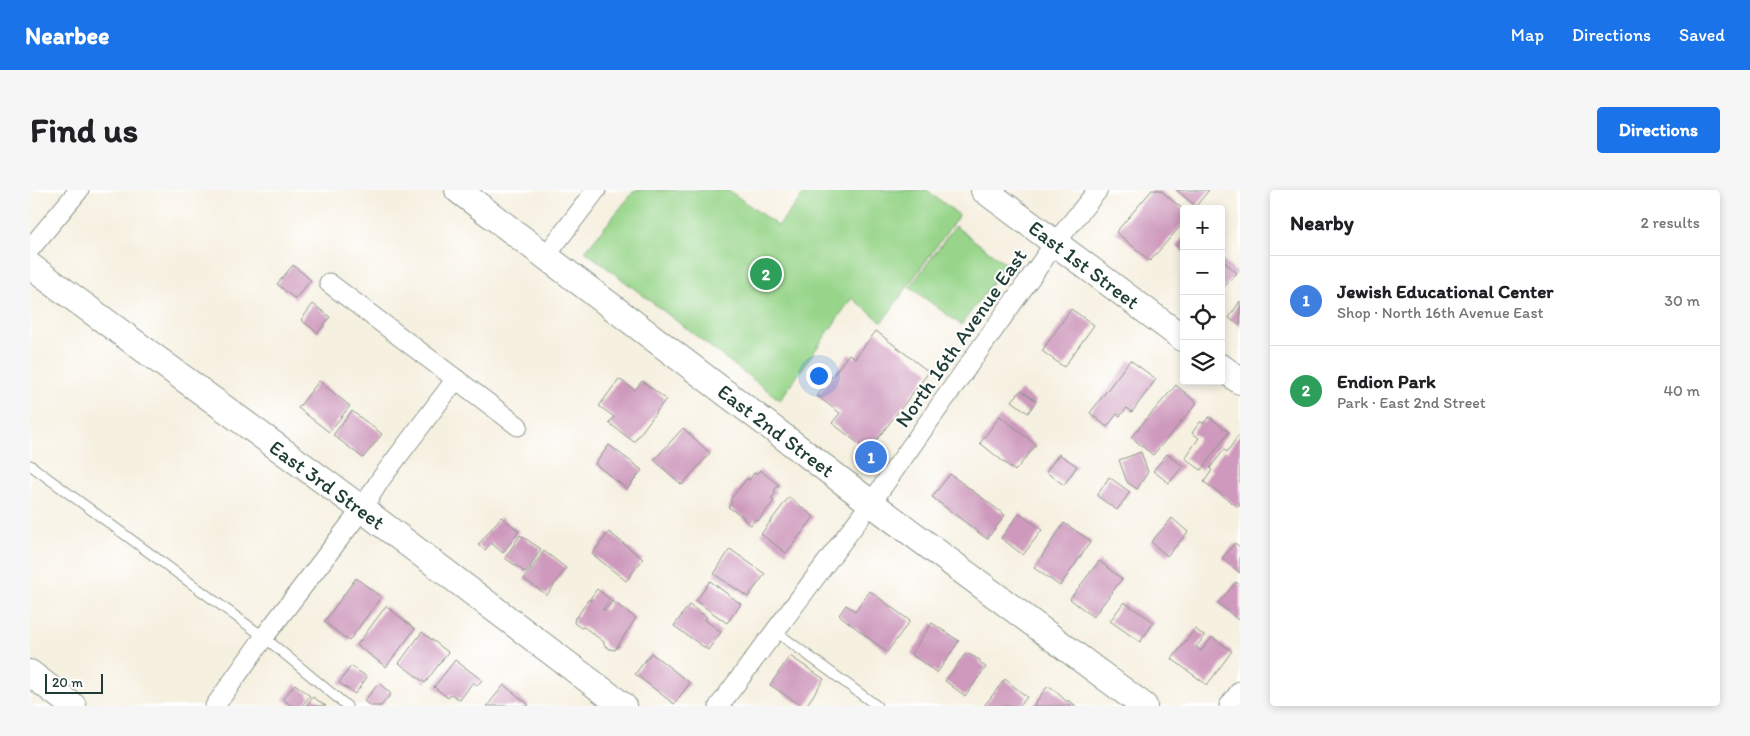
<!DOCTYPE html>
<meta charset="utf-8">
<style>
body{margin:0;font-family:Itim,sans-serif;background:#f6f6f6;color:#202124}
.controls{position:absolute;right:15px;top:15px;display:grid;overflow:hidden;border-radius:5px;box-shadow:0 2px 8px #0003}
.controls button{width:45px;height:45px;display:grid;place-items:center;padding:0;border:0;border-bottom:1px solid #e0e0e0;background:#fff;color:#202124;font:25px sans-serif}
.scale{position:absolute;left:15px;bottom:12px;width:58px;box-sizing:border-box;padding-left:5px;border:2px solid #1f3d34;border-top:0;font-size:14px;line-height:18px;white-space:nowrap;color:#1f3d34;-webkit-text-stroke:4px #fff;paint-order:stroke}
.you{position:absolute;left:788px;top:185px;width:18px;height:18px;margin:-12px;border:4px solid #fff;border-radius:50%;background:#1a73e8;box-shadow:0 0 0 8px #1a73e833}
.badge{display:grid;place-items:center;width:32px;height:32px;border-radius:50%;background:#1a73e8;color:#fff;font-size:16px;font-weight:700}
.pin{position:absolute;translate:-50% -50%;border:2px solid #fff;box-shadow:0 1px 5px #0006}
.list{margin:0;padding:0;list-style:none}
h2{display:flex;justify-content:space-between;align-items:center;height:65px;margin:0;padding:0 20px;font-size:21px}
h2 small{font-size:16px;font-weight:400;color:#757577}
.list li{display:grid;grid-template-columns:32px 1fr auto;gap:15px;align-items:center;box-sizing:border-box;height:90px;padding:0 20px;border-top:1px solid #e0e0e0}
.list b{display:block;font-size:19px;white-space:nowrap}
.list p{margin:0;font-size:16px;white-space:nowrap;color:#757577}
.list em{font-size:16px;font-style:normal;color:#757577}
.icon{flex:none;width:28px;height:28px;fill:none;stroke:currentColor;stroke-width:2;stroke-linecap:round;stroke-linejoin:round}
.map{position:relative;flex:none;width:1210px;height:516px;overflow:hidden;border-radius:5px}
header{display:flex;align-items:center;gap:30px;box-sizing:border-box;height:70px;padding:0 25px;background:#1a73e8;color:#fff}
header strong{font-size:24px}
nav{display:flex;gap:28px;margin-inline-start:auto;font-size:18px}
.intro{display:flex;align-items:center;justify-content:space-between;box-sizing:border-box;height:120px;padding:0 30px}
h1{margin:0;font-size:35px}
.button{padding:12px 22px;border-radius:5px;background:#1a73e8;color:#fff;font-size:18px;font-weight:700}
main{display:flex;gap:30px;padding:0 30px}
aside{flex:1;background:#fff;border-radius:5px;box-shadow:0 2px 8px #0003}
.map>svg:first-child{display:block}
.green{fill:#98d58a;stroke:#5c895f}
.building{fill:#ce99bc}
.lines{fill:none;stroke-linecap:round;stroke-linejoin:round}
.lane-casing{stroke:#8a968a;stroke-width:11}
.street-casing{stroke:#8a968a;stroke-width:21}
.secondary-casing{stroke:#8a968a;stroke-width:28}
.lane{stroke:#fff;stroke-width:9}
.street{stroke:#fff;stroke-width:19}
.secondary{stroke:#fff;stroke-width:26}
.labels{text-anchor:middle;stroke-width:4;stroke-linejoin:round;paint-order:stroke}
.street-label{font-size:21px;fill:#1f3d34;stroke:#fff}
</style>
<header>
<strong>Nearbee</strong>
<nav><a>Map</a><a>Directions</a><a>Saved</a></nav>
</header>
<div class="intro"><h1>Find us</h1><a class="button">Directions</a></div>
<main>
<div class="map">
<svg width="1210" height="516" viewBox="0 0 1210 516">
<rect width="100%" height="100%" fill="#fff"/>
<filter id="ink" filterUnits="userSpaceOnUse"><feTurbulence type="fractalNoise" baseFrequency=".02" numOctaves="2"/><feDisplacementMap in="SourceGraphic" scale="10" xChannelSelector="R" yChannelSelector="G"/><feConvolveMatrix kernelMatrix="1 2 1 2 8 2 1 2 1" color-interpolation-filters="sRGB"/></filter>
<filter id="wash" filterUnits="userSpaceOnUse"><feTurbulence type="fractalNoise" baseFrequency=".0096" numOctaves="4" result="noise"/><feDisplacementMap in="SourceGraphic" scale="20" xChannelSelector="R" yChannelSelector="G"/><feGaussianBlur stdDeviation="1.12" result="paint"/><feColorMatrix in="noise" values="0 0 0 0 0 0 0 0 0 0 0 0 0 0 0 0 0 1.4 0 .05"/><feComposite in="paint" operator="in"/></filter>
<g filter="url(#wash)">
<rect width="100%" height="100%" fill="#f6f0e0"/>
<!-- green -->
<g class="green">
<polygon points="605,0 698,0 748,36 777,0 897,0 929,25 852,132 822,108 750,210 555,61"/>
<polygon points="925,36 976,74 931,135 880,97"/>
</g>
<g id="blocks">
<!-- building -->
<g class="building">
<polygon points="1122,0 1130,0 1154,20 1154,32 1120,71 1086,42"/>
<polygon points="1146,0 1179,0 1166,16"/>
<polygon points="1154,46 1154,63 1146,56"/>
<polygon points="1191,69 1207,83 1191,100"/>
<polygon points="263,75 281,90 265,109 247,94"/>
<polygon points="1210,111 1210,136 1199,128"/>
<polygon points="283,114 300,127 288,143 271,130"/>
<polygon points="1041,119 1064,135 1034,177 1012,161"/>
<polygon points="846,141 899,182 838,261 802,233 810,223 787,206 819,164 825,168"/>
<polygon points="1100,170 1126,189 1102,222 1097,218 1090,226 1087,224 1077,237 1060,223"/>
<polygon points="589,189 605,200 612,191 636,209 604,252 579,233 584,227 569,216"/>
<polygon points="289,191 320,216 299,242 268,218"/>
<polygon points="1146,195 1167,213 1123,265 1101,247"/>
<polygon points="991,200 1006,211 998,223 982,211"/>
<polygon points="322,221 352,244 333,268 303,245"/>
<polygon points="970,226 1006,255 985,281 950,253"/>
<polygon points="1179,227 1199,242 1171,280 1155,268 1169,248 1162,243 1170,232 1174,233"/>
<polygon points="653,238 680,263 652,295 624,270"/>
<polygon points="1208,246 1210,247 1210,314 1208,317 1174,292 1182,280 1180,278 1194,260 1197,262"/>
<polygon points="579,255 612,280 597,299 565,274"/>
<polygon points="1111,262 1118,282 1107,299 1097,292 1089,270"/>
<polygon points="1029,264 1047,276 1034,295 1016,282"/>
<polygon points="1137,264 1153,276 1139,293 1123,281"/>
<polygon points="730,280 749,295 744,300 746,302 741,309 744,311 728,331 725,329 721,335 713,329 714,327 698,317 702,312 700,310 717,288 719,290 724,283 726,284"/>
<polygon points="920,284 975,325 957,349 902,307"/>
<polygon points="1079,287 1100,302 1087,320 1067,306"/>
<polygon points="759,307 784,327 756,363 731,344"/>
<polygon points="990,323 1012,340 993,365 971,348"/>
<polygon points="471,327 489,341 473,363 461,353 455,360 448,355"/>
<polygon points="1142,328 1158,342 1137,366 1121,352"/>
<polygon points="1034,333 1061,351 1030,396 1004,378"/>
<polygon points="579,342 613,369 596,391 562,364"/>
<polygon points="490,345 511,359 496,383 475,368"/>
<polygon points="1205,353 1210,357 1210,383 1192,368"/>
<polygon points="700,359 735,384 718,407 684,384"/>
<polygon points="514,361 536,378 517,405 494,389"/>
<polygon points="1069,371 1092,389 1063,427 1040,409"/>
<polygon points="326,388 351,407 319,451 294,432"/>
<polygon points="680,391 711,414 697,433 666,411"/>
<polygon points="1206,392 1210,395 1210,428 1208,430 1188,413"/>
<polygon points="567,399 580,409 572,420 575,420 582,411 606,428 585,460 580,459 574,455 574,452 554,437 551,438 544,433 545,427 547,427 558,410 561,410 561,407"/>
<polygon points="840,401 880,431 857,462 809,425 816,415 825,421"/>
<polygon points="1094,412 1124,432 1110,452 1080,431"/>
<polygon points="659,415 677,427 675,430 691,442 678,460 644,436"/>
<polygon points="356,416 385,439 356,477 327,455"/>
<polygon points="902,433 929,451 907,483 881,464"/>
<polygon points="1165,439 1175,446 1166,457 1171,461 1182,447 1202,461 1177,495 1142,469"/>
<polygon points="392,442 418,462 395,493 369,473"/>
<polygon points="621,463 660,493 644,514 605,484"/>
<polygon points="936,463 950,470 950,473 956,477 935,506 915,491"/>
<polygon points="760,466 794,489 776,516 772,516 740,495"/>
<polygon points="425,470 452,490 447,496 443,492 430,510 421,504 418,508 404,497"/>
<polygon points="321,476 337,487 325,504 309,493"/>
<polygon points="975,489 997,507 990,516 954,516"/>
<polygon points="349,493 361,504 351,516 340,516 334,511"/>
<polygon points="265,494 280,506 272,516 262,516 253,509"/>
<polygon points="474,495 499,515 498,516 457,516"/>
<polygon points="1021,497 1036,511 1040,511 1046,516 1003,516 1016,498"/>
<polygon points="283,507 296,516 276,516"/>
</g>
</g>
</g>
<g filter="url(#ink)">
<use href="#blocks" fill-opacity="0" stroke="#8a968a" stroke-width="1"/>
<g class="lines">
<!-- lane casing -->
<g class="lane-casing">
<g id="lane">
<polyline points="0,275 234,447 317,516"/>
<polyline points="745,441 847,516"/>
</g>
</g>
<!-- street casing -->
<g class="street-casing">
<g id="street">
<polyline points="0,59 49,0"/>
<polyline points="515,67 566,0"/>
<polyline points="299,93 488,236"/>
<polyline points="185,516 234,447 332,319 350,290 426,189"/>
<polyline points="689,516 841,313 1025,53 1068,0"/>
<polyline points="1199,516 1210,501"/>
</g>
</g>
<!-- secondary casing -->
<g class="secondary-casing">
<g id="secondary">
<polyline points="428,0 841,313 1114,516"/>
<polyline points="954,0 1154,149"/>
<polyline points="0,76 332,319 593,516"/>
<polyline points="1191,177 1210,191"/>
<polyline points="0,483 43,516"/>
</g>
</g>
<!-- lane -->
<use href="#lane" class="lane"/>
<!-- street -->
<use href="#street" class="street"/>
<!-- secondary -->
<use href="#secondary" class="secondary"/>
</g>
</g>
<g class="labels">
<!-- street labels -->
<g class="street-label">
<text transform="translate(1054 75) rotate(37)" y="7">East 1st Street</text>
<text transform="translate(931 148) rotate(-55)" y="7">North 16th Avenue East</text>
<text transform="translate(746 241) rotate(37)" y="7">East 2nd Street</text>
<text transform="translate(297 295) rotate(36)" y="7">East 3rd Street</text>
</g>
</g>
</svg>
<div class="controls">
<button>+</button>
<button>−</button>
<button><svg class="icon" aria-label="locate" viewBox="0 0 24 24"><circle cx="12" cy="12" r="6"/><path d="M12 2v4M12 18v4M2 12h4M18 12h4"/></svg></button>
<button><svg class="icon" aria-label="layers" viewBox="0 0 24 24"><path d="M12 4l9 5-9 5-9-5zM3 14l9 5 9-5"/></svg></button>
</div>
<div class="scale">20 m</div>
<div class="you"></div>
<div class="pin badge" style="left:841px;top:267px;background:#3f7fe0">1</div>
<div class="pin badge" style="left:736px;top:84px;background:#2e9e5b">2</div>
</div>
<aside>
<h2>Nearby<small>2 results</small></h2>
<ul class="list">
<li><span class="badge" style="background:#3f7fe0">1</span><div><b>Jewish Educational Center</b><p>Shop · North 16th Avenue East</p></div><em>30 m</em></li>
<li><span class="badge" style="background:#2e9e5b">2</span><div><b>Endion Park</b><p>Park · East 2nd Street</p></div><em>40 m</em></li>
</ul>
</aside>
</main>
